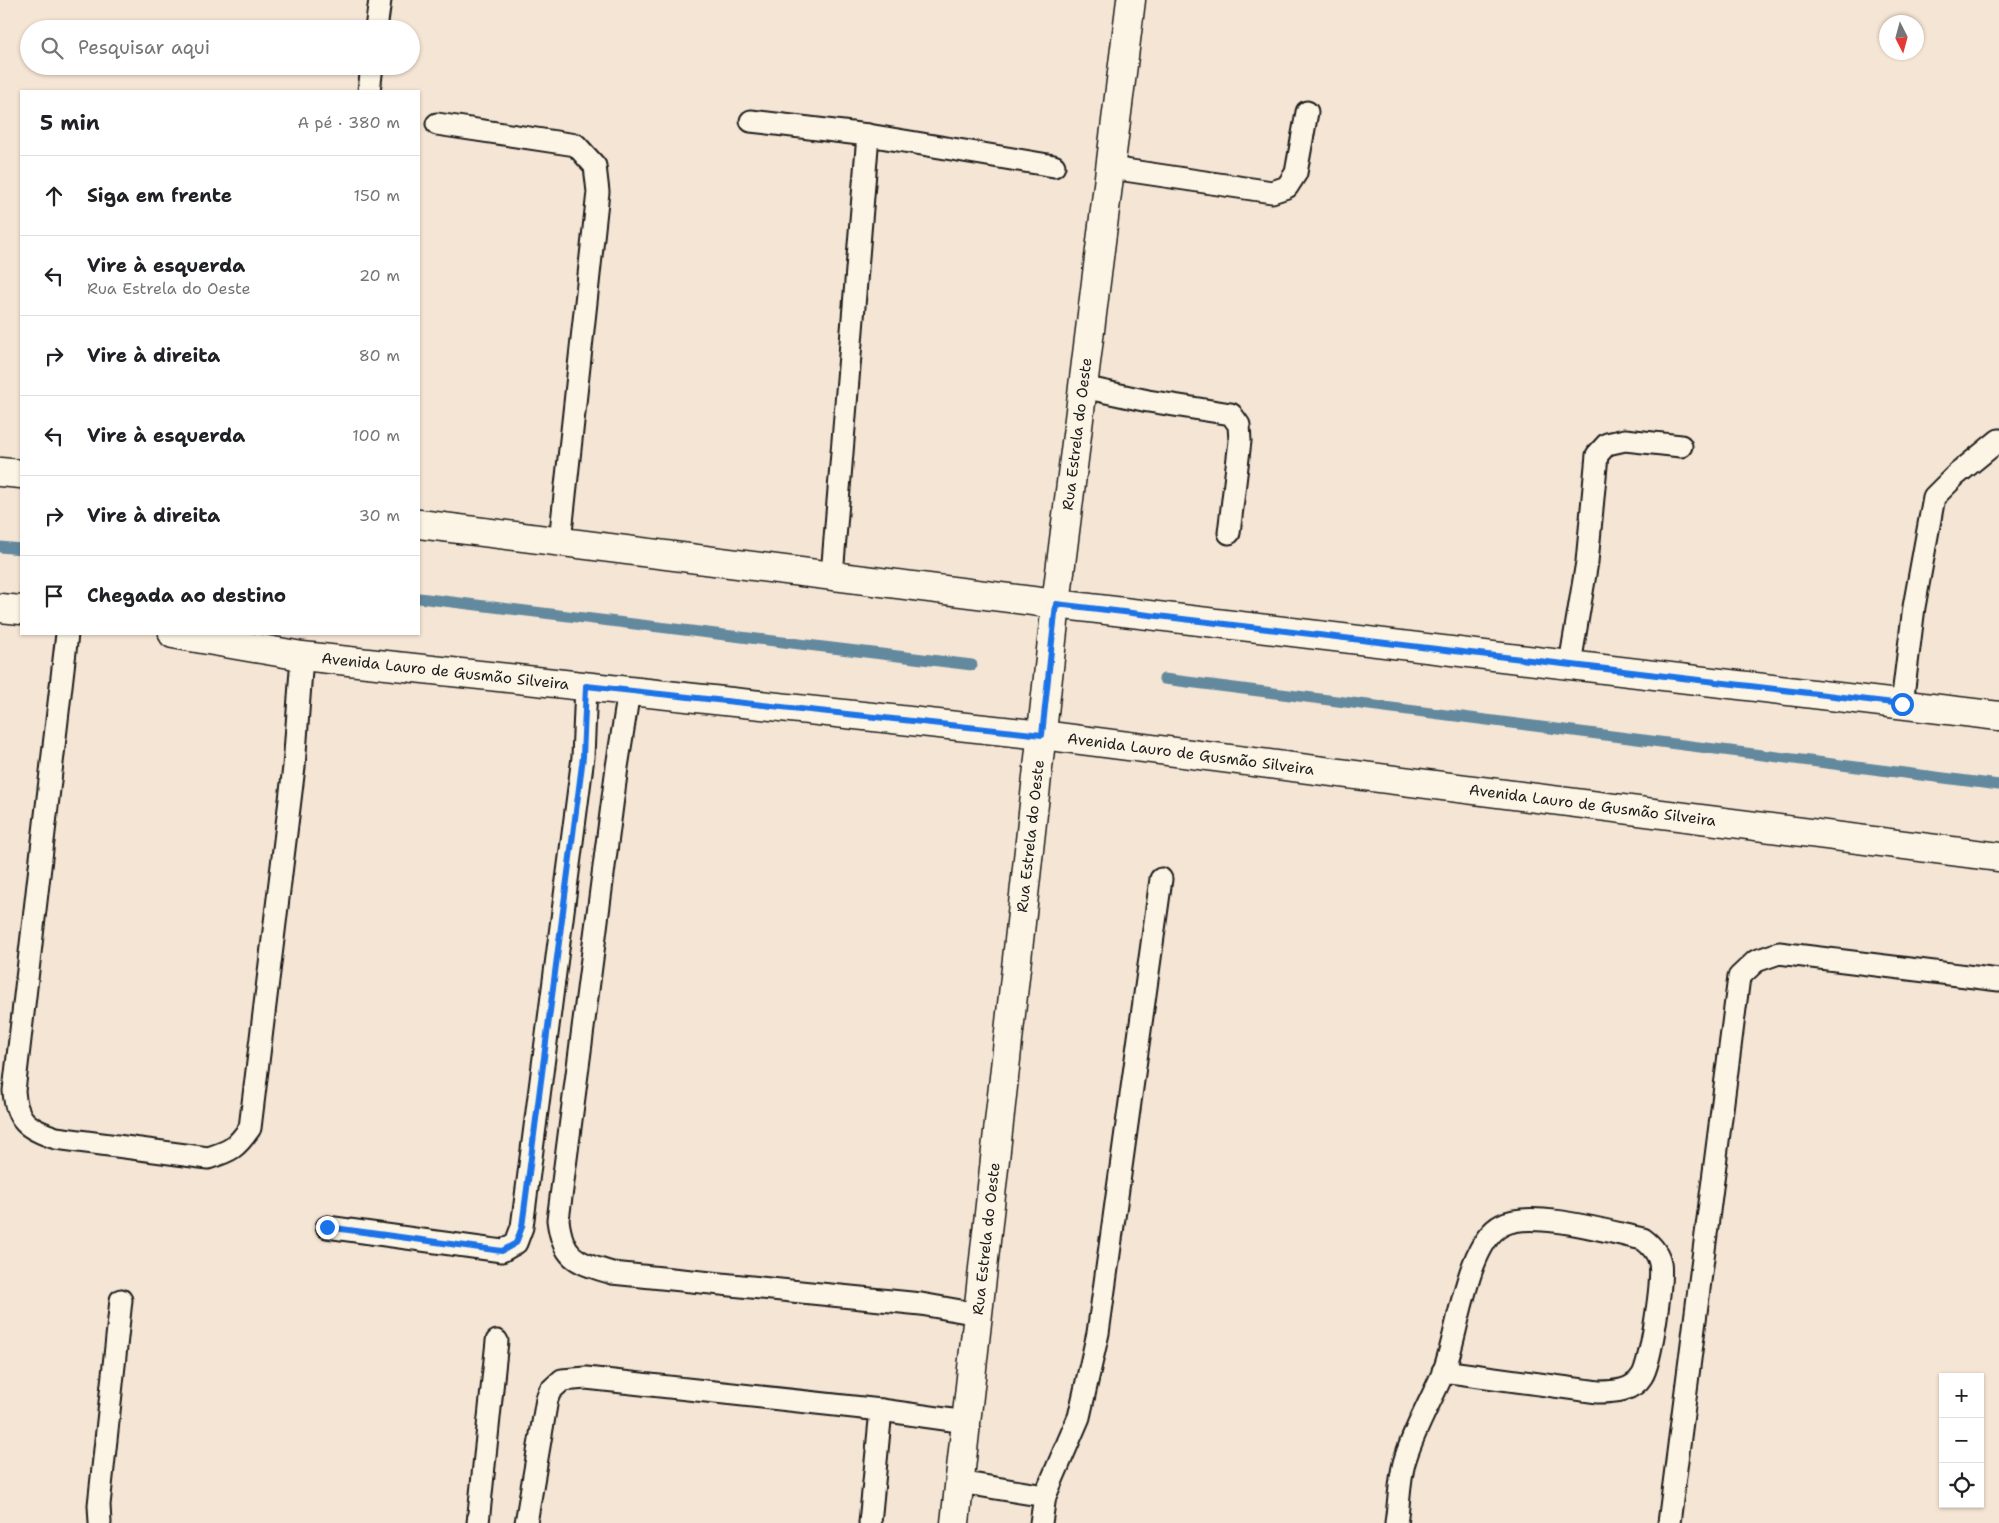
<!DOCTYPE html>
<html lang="pt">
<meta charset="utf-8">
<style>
body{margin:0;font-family:"Shantell Sans",sans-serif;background:#f2f2f2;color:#202124}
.controls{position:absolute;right:15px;bottom:15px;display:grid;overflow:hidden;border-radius:0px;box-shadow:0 1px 4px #0004}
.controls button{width:45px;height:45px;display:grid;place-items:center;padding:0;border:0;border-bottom:1px solid #e0e0e0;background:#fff;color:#202124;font:25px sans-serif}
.compass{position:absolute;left:1879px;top:15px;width:45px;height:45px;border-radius:50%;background:#fff;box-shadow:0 1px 4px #0004;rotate:174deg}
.stop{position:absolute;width:15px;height:15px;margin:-11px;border:4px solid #1a73e8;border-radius:50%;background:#fff}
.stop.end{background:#1a73e8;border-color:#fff;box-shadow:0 1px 5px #0008}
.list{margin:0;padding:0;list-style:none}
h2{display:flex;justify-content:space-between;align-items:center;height:65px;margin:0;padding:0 20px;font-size:21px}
h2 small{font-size:16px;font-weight:400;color:#757577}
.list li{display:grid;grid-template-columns:32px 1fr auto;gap:15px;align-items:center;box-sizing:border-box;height:80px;padding:0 20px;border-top:1px solid #e0e0e0}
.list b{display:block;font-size:19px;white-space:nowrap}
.list p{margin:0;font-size:16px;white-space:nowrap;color:#757577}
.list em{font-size:16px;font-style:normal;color:#757577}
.icon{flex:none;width:28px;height:28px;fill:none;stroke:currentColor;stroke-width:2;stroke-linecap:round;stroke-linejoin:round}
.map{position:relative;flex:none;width:1999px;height:1523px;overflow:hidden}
.search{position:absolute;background:#fff;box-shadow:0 1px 4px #0004;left:20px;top:20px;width:400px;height:55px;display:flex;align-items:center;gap:12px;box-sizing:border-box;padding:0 18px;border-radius:28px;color:#757577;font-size:19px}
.panel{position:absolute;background:#fff;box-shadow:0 1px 4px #0004;left:20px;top:90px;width:400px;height:545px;border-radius:0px}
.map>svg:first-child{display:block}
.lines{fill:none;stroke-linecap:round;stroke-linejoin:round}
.stream{stroke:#63899e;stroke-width:11}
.lane-casing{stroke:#1c1c1c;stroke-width:25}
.street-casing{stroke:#1c1c1c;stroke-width:31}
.lane{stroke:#fcf5e5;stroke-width:21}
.street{stroke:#fcf5e5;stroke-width:28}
.route{stroke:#1a73e8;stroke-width:6}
.labels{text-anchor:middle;stroke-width:4.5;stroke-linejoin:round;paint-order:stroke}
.street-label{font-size:15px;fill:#1c1c1c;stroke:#fcf5e5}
</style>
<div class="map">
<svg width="1999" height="1523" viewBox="0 0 1999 1523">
<rect width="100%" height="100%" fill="#f5e5d4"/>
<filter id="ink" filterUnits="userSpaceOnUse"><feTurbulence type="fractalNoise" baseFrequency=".02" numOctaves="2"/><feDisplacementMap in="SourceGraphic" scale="10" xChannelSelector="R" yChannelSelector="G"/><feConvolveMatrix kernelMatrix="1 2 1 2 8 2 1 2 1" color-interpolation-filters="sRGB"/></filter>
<g filter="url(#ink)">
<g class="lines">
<!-- stream -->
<g class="stream">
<polyline points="0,547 21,549"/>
<polyline points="419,598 972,665"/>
<polyline points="1164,679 1999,785"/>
</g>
<!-- lane casing -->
<g class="lane-casing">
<g id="lane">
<polyline points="376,29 380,0"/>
<polyline points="369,91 372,66"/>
<polyline points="751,121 868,135"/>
<polyline points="437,124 576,145 595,166 598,192 560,541"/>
<polyline points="1111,168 1272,192 1287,187 1296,173 1307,112"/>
<polyline points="1083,387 1148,401 1231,414 1239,425 1240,441 1229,533"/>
<polyline points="832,575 868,135 1054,166"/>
<path d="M67,634L14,1091C16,1121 28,1129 56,1138L208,1158C231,1151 236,1148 250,1128L294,767L302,656"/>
<polyline points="1570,664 1587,562 1597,455 1607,444 1625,440 1681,446"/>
<path d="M629,691L617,767L558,1220C563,1260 577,1262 612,1273L921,1304L978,1314"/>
<polyline points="1902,704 1914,607 1934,497 1956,475 1999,440"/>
<polyline points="327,1227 502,1251 516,1243 522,1227 583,757 586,686"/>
<polyline points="959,1482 1045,1496 1041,1523"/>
<polyline points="1045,1496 1079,1417 1098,1333 1161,879"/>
<polyline points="100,1523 99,1505 121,1300"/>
<polyline points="478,1523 497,1341"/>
<polyline points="526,1523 547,1399 550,1391 562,1380 586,1378 881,1410 966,1422"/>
<polyline points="870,1523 881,1410"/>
<path d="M1396,1523C1399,1504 1399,1482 1404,1463C1413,1431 1430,1403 1443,1373C1458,1337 1466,1243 1502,1225C1531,1209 1609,1232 1643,1239C1651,1245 1658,1252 1660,1263C1663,1280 1651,1363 1642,1376C1633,1391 1614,1392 1598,1392L1443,1371"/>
<polyline points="1669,1523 1739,977 1756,961 1779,953 1999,980"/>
</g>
</g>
<!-- street casing -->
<g class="street-casing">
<g id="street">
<polyline points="0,472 21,474"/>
<polyline points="419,524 1056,604 1999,716"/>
<polyline points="0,608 21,610"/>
<path id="s1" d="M173,634L302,656L1042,735L1999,857"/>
<path id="s2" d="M955,1523L1056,604L1131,0"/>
</g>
</g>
<!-- lane -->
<use href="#lane" class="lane"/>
<!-- street -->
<use href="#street" class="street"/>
</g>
</g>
<g class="lines" filter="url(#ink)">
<!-- route -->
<polyline class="route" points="327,1227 502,1251 516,1243 522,1227 583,757 586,686 1042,735 1056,604 1902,704"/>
</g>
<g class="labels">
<!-- street labels -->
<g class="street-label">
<text dy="5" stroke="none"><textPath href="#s2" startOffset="1096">Rua Estrela do Oeste</textPath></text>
<text dy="5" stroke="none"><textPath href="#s1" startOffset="275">Avenida Lauro de Gusmão Silveira</textPath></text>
<text dy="5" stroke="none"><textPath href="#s1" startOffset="1025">Avenida Lauro de Gusmão Silveira</textPath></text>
<text dy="5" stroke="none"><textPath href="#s1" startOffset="1430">Avenida Lauro de Gusmão Silveira</textPath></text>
<text dy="5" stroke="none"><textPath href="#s2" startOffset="691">Rua Estrela do Oeste</textPath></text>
<text dy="5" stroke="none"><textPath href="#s2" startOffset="286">Rua Estrela do Oeste</textPath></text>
</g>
</g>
</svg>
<div class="controls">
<button>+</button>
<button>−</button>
<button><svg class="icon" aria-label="locate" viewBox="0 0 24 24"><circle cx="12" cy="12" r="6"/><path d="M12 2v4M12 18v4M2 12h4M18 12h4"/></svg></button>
</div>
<svg class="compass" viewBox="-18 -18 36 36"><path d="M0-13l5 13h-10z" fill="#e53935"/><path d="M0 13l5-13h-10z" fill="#757577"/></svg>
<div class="stop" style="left:1902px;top:704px"></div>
<div class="stop end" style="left:327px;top:1227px"></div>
<div class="search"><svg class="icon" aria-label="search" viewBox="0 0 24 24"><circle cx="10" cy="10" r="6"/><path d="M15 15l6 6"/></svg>Pesquisar aqui</div>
<section class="panel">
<h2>5 min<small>A pé · 380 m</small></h2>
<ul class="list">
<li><svg class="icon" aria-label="ahead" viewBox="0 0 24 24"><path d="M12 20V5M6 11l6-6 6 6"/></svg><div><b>Siga em frente</b></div><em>150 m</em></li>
<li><svg class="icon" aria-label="left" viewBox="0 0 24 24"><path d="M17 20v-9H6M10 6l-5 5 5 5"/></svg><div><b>Vire à esquerda</b><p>Rua Estrela do Oeste</p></div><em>20 m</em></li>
<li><svg class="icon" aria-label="right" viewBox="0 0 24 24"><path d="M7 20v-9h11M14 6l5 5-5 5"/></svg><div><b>Vire à direita</b></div><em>80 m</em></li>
<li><svg class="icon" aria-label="left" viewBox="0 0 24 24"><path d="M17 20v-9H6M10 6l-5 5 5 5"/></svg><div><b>Vire à esquerda</b></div><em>100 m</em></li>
<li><svg class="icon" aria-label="right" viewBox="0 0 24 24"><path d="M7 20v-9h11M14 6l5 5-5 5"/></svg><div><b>Vire à direita</b></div><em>30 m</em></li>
<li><svg class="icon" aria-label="arrive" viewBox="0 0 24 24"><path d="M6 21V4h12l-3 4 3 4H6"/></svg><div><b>Chegada ao destino</b></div></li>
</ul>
</section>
</div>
